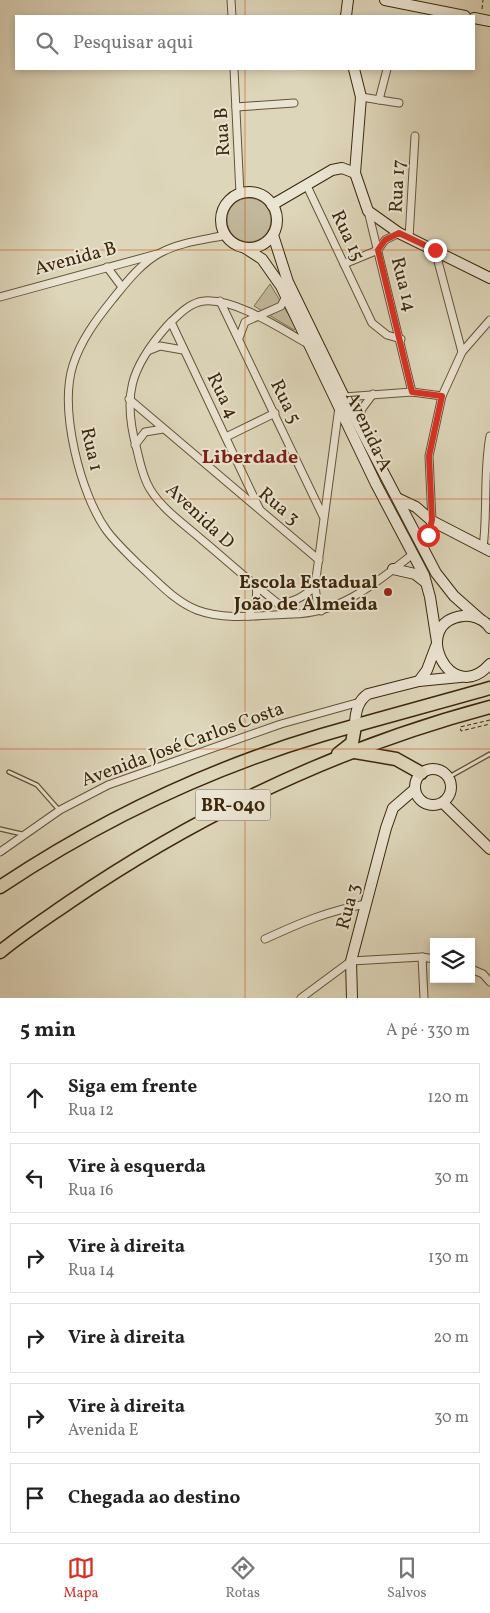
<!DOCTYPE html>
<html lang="pt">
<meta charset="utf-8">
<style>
body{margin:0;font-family:Vollkorn,serif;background:#f6f6f6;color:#222}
.controls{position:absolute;right:15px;bottom:15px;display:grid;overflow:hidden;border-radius:0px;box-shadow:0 2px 8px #0003}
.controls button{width:45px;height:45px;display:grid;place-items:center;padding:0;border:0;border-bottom:1px solid #e0e0e0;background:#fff;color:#222;font:25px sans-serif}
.stop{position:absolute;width:15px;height:15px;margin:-11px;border:4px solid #d93025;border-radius:50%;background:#fff}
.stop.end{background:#d93025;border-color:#fff;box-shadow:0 1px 5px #0008}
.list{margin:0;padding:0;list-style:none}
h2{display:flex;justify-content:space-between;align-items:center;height:65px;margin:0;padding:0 20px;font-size:21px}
h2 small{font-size:16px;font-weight:400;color:#767676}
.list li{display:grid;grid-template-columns:32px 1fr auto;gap:15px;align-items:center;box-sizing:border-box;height:70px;margin:0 10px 10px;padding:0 10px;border:1px solid #e0e0e0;border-radius:0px}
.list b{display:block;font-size:19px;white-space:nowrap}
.list p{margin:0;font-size:16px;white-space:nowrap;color:#767676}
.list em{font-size:16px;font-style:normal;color:#767676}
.icon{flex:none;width:28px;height:28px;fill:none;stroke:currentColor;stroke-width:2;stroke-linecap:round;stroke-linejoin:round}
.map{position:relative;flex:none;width:490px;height:998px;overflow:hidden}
.search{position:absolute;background:#fff;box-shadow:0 2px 8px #0003;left:15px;right:15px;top:15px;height:55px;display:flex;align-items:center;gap:12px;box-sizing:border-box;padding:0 18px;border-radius:0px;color:#767676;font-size:19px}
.sheet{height:545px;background:#fff}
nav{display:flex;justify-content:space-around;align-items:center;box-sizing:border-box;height:70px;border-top:1px solid #e0e0e0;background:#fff;font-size:14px;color:#767676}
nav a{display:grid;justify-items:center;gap:2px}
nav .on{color:#d93025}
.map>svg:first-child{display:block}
.green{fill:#c2b89c;stroke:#7f7053}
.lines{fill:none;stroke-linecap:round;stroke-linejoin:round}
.lane-casing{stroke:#645336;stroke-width:5.5}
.street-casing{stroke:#645336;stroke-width:9}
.secondary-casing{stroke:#3c270a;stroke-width:12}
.highway-casing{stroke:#3c270a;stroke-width:15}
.path{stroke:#3c270a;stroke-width:1;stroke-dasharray:4 2.5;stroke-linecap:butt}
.lane{stroke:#eae4d2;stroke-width:3}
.street{stroke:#eae4d2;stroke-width:7}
.secondary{stroke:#eae4d2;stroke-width:10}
.highway{stroke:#ded6ba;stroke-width:12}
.route{stroke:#d93025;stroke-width:6}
.grid{fill:none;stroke:#c64f0c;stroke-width:1;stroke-opacity:0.55}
.poi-dot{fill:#8f2418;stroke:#eae4d2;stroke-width:2}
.labels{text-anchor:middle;stroke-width:4;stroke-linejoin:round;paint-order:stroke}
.shield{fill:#eae4d2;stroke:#706046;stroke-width:1}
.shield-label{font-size:18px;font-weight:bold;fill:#3c270a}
.street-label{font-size:19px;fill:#3c270a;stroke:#eae4d2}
.poi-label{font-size:19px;font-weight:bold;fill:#3c270a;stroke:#eae4d2;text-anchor:end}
.neighbourhood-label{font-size:20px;font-weight:bold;fill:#7a1f14;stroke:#eae4d2}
</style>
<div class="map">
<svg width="490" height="998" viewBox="0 0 490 998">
<rect width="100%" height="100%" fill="#ded6ba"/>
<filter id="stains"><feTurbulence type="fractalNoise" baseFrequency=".004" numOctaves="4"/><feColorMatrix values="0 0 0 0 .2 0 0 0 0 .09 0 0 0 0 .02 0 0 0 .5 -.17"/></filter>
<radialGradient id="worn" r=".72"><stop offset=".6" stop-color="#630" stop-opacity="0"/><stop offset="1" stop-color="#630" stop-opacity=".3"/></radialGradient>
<!-- green -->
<g class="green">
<circle cx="249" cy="220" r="22"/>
<polygon points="270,284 296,327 294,330 254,306"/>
</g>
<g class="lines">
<!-- lane casing -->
<g class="lane-casing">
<g id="lane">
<polyline points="9,772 37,785 59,810"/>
<polyline points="449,777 490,754"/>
<polyline points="0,829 22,834"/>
</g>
</g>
<!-- street casing -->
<g class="street-casing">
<g id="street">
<polyline points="231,0 232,16"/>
<polyline points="234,69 240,194"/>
<polyline points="361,97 399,103"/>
<polyline points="379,100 387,69"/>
<polyline points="236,107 294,103"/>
<polyline points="307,186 372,323 387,335 401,339"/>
<polyline points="368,211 412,392"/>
<path d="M226,235C205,240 180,242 160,253C141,263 125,284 112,300C96,320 81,340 73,365C59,409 80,494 107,531C116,543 127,553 138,564C156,580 174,601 197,610C226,621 262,615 291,614"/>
<polyline points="409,238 415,136"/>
<polyline points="435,250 462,352"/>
<polyline points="344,264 378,250 385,240 399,233"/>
<polyline points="107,267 122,287"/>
<polyline points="0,297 157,254"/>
<polyline points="220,301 323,516"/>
<polyline points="171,322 259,508"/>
<polyline points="239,338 245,322 281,306 286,296"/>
<path d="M308,344C281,329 235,298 204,301C190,302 177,316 167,326C130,368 122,396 137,450C140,463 143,478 150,489C162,509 184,524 201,539C231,564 260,591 292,614C340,614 377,582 413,554"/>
<polyline points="150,350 160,346 183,350"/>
<polyline points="344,397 412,392 442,396"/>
<polyline points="129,399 319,560"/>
<polyline points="361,425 361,410 373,394"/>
<polyline points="226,437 275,413"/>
<polyline points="135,445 145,432 163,429"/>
<polyline points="423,545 432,521 429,456 442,396 462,352 490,320"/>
<path d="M483,548C488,510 483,473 490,436"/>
<path d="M278,604C294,602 304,597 315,586"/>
<polyline points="321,611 317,601 315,586 339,407"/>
<path d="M248,616C255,605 258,599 256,586"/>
<polyline points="0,852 60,810 108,785 281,724 360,702"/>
<path d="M265,939C300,923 327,911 366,904"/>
<polyline points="422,957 424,998"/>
<polyline points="471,969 483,974 490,982"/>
<polyline points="301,998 351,961 422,957 434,959"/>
</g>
</g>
<!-- secondary casing -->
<g class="secondary-casing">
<g id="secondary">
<polyline points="385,0 465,16"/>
<polyline points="346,16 348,0"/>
<polyline points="474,18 490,21"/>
<polyline points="354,69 361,97 355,173 368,211 399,233 490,278"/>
<circle cx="249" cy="220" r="28"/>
<polyline points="272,205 332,170 342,168 355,173"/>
<polyline points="273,235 288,282 344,397 436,573 454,596 480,619"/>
<polyline points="245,248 262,259 281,286 376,484 424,575 430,597 437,642"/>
<polyline points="399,499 416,507 432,521 490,551"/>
<polyline points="393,569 415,574 424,581"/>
<path d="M490,628C484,619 473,615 463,616C409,622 450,709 490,664"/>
<polyline points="419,681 427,670 436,646"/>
<path d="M355,726C355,714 357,701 368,694L419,681L460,677"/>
<circle cx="433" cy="787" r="18"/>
<polyline points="443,803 490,849"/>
<polyline points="352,998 351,961 386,828 393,808 415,789"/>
</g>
</g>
<!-- highway casing -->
<g class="highway-casing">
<g id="highway">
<polyline points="355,752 396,759 421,773"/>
<polyline points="338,754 352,743 355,726"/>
<path d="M0,887C99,821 208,769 322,735C377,719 434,704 490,688"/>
<path d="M0,952C22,934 45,919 68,903C197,815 339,747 490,707"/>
</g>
</g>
<!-- path -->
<g class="path">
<polyline points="482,9 483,0"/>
<polyline points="490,720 460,727 461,731 490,724"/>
</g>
<!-- lane -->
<use href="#lane" class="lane"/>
<!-- street -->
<use href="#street" class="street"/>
<!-- secondary -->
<use href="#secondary" class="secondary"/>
<!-- highway -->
<use href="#highway" class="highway"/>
</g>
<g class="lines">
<!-- route -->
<polyline class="route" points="428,535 432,520 429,456 442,396 412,392 378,250 385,240 399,233 435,250"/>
</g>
<!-- grid -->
<path class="grid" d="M245,0V16M245,69V998M0,250H490M0,499H490M0,749H490"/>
<!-- markers -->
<circle class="poi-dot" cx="388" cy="592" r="5"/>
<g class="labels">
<!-- shield labels -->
<rect class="shield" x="195.5" y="789.5" width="75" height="31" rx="4"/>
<g class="shield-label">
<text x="233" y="811">BR-040</text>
</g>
<!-- street labels -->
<g class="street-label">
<text transform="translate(221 132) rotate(-93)" y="7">Rua B</text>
<text transform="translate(396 186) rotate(-87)" y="7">Rua 17</text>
<text transform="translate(349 235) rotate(65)" y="7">Rua 15</text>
<text transform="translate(75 257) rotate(-15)" y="7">Avenida B</text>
<text transform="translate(405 284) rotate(76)" y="7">Rua 14</text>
<text transform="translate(224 395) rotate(64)" y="7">Rua 4</text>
<text transform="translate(287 401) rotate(64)" y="7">Rua 5</text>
<text transform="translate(370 431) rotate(65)" y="7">Avenida A</text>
<text transform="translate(93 449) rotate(77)" y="7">Rua 1</text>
<text transform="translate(280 505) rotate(40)" y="7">Rua 3</text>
<text transform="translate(201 515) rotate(43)" y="7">Avenida D</text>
<text transform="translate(182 743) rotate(-20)" y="7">Avenida José Carlos Costa</text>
<text transform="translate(347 906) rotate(-75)" y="7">Rua 3</text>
</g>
<!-- poi labels -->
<g class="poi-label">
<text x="378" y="588">Escola Estadual<tspan x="378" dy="22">João de Almeida</tspan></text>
</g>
<!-- neighbourhood labels -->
<g class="neighbourhood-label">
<text x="250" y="463">Liberdade</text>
</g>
</g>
<rect width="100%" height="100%" filter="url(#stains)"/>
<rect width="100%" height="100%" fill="url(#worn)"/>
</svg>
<div class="controls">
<button><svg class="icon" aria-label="layers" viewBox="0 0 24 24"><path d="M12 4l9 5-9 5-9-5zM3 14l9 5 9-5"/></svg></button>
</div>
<div class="stop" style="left:428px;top:535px"></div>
<div class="stop end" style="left:435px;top:250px"></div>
<div class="search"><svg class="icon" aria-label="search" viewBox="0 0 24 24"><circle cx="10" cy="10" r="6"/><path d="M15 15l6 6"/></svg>Pesquisar aqui</div>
</div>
<section class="sheet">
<h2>5 min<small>A pé · 330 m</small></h2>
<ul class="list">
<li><svg class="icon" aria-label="ahead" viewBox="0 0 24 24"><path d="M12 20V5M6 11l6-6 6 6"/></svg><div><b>Siga em frente</b><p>Rua 12</p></div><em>120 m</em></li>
<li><svg class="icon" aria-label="left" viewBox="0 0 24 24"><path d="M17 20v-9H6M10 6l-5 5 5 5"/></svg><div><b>Vire à esquerda</b><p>Rua 16</p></div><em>30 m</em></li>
<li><svg class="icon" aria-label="right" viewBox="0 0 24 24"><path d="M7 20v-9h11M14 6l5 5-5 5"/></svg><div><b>Vire à direita</b><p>Rua 14</p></div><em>130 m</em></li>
<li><svg class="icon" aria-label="right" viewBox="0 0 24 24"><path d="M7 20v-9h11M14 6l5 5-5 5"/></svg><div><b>Vire à direita</b></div><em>20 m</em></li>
<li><svg class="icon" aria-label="right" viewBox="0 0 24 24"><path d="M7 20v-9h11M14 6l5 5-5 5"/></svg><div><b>Vire à direita</b><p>Avenida E</p></div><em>30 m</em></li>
<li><svg class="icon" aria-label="arrive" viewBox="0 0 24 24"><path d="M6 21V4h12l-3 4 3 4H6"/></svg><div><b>Chegada ao destino</b></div></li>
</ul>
</section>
<nav>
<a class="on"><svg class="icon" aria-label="map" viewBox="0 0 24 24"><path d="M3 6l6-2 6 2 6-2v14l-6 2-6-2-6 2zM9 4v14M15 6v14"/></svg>Mapa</a>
<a><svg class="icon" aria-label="directions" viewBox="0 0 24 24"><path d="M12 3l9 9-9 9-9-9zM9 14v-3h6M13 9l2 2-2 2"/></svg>Rotas</a>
<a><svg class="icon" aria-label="saved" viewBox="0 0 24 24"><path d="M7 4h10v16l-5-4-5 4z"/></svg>Salvos</a>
</nav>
